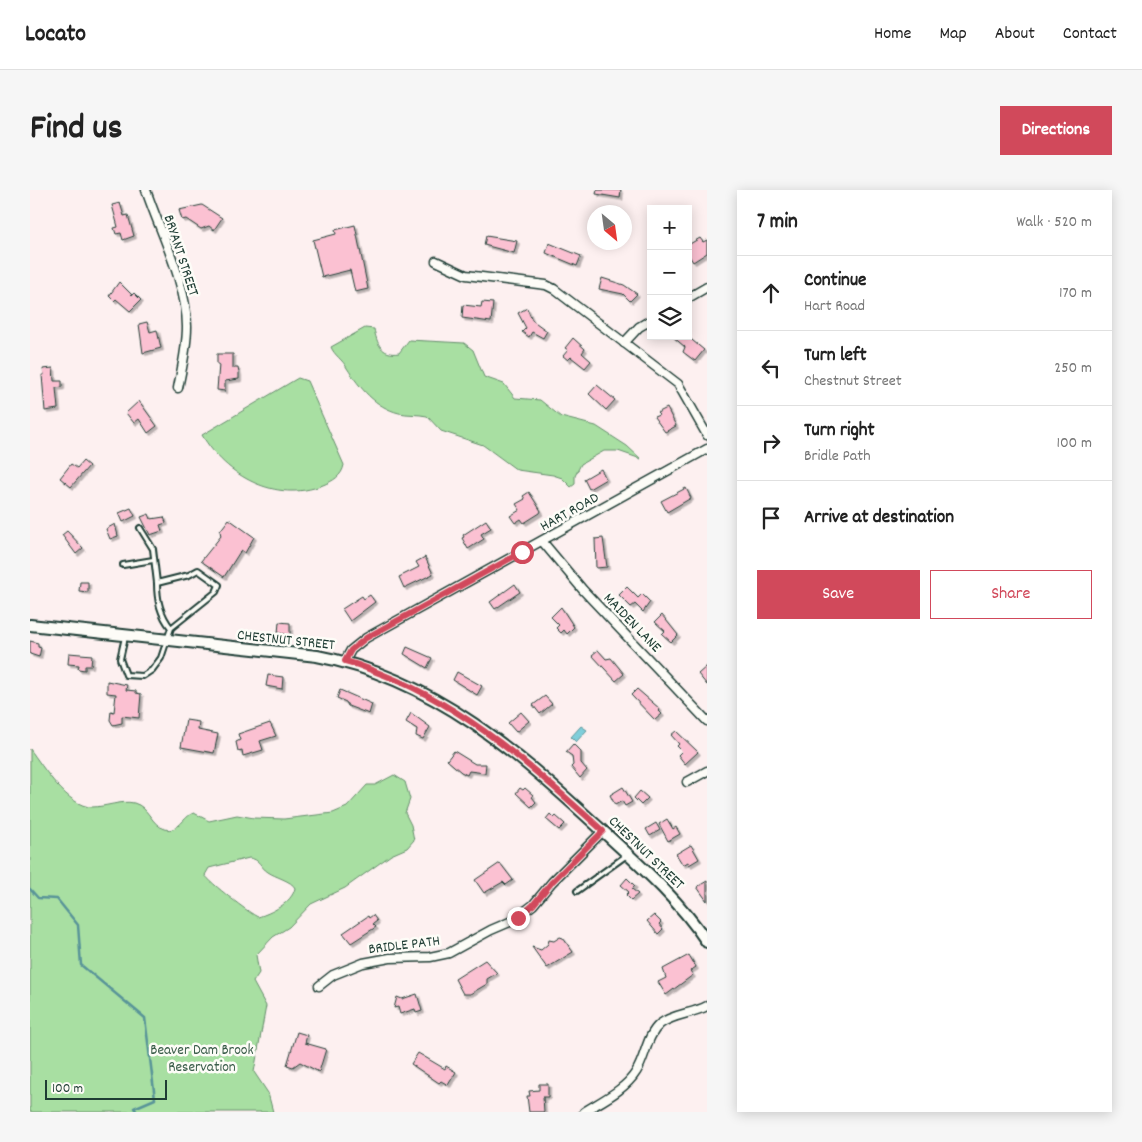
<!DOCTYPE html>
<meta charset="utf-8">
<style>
body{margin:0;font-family:Dekko,sans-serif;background:#f6f6f6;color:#222}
.controls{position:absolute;right:15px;top:15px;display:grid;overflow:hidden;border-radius:0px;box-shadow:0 2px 12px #0003}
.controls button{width:45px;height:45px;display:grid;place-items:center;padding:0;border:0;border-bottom:1px solid #e0e0e0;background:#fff;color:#222;font:25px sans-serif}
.compass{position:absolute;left:557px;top:15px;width:45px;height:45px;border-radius:50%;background:#fff;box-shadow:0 2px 12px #0003;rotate:151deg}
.scale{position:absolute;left:15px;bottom:12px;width:122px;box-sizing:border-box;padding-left:5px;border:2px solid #1f3d34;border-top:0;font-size:14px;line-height:18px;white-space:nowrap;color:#1f3d34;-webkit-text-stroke:4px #fdfcf7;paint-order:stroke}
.stop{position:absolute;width:15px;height:15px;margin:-11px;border:4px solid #d1495b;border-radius:50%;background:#fff}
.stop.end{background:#d1495b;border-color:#fff;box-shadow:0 1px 5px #0008}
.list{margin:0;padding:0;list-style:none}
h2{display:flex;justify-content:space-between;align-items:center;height:65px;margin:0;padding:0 20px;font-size:21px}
h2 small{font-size:16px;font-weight:400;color:#767676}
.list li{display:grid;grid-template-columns:32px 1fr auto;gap:15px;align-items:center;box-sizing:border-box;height:75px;padding:0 20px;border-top:1px solid #e0e0e0}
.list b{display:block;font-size:19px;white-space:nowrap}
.list p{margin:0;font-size:16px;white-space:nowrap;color:#767676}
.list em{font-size:16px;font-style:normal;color:#767676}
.actions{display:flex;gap:10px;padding:15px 20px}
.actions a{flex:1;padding:11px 0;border:1px solid #d1495b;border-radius:0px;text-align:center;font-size:18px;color:#d1495b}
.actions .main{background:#d1495b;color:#fff}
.icon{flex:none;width:28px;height:28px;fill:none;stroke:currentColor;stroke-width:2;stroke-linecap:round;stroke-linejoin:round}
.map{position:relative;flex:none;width:677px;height:922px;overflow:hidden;border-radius:0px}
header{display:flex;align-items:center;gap:30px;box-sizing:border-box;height:70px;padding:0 25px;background:#fff;border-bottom:1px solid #e0e0e0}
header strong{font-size:24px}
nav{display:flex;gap:28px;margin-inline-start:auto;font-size:18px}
.intro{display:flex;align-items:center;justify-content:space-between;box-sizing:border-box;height:120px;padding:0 30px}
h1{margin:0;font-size:35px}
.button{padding:12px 22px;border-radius:0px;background:#d1495b;color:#fff;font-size:18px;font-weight:700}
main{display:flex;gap:30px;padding:0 30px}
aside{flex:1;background:#fff;border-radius:0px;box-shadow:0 2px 12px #0003}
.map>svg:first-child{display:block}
.green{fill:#a8dfa2;stroke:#648e6b;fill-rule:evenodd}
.water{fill:#7fceda;stroke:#599498}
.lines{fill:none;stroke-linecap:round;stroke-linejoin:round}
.stream{stroke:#599498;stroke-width:2.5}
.building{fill:#fbc1d2;stroke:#1f3d34;filter:url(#shadow)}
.service-casing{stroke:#1f3d34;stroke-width:8}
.minor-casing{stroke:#1f3d34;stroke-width:11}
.tertiary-casing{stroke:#1f3d34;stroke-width:14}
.service{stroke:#fdfcf7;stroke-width:4}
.minor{stroke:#fdfcf7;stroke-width:8}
.tertiary{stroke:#fdfcf7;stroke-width:10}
.route{stroke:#d1495b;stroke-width:6}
.labels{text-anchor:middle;stroke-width:5;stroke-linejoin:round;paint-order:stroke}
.street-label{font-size:15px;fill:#1f3d34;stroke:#fdfcf7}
.park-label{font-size:15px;fill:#3a5d4a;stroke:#fdfcf7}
</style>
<header>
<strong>Locato</strong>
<nav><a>Home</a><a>Map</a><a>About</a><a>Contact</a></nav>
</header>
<div class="intro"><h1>Find us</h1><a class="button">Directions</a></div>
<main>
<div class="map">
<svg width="677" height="922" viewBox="0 0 677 922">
<defs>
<filter id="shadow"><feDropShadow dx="2.5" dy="2.5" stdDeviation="0" flood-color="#0004"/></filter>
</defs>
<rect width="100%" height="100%" fill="#fdf0f0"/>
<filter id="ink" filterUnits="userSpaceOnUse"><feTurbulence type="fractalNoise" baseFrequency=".02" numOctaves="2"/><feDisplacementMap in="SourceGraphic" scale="10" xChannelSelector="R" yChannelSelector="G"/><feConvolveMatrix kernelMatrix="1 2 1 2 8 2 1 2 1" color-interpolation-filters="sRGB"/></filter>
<g filter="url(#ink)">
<!-- green -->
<g class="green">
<path d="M335,138L344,139C347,153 351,166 369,163L379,150L434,153L443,160L454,187L474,194L485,208L510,210L531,227L566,236L597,256L611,269L588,261H574L551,274L545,286V294L541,297L532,288L523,285L487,280L453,255L411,241L397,226C388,224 378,225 369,223C345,217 330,198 317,178C313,170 304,165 301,157Z"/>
<path d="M268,188L277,191L314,275C312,286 303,291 293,295C246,314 196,286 172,245Z"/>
<path d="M0,559C13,577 38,617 62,617C76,617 91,610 104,613C119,617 121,635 135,639C149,643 153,626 164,623L179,631L207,625L224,628L254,629L303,623L317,617L337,595H345L364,585L375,592L380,609L375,623L381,635L384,650L377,658L361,665L315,698L281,714L259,737L243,747L226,765L229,783L223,792L236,816L224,882L238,903L243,922H0ZM219,668C230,669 230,677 238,682C245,687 262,691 265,698C262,713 241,723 228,727C220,724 179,692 175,685L179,678Z"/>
</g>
<!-- water -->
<polygon class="water" points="551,536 557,540 546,552 541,547"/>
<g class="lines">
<!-- stream -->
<polyline class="stream" points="0,699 8,708 27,709 48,735 51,775 115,828 125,909 104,918 107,922"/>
</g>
<!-- building -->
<g class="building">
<polygon points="567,0 591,0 590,8 566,4"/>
<polygon points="90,13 94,26 98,25 104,46 93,50 91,43 86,44 84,38 88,37 82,15"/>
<polygon points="172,15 192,28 184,40 179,36 171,39 156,29 152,30 149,20"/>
<polygon points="325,35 338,99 325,102 320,80 292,87 283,50 306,44 305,40"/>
<polygon points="456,46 487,51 484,63 454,55"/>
<polygon points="670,48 673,52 677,50 677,63 663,72 658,64 658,55"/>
<polygon points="519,53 551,66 547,76 516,63"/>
<polygon points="572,88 594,95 607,104 600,111 593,104 569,99"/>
<polygon points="89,92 102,105 104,103 111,110 100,121 86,109 84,111 79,106"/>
<polygon points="452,112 463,113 461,132 432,128 433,115 451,117"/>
<polygon points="497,118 502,130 517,141 513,148 502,142 499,147 492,142 496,138 488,123"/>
<polygon points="117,132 120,142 127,140 131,158 113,163 109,134"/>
<polygon points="642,146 657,146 674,160 665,171 653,162 655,157"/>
<polygon points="543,148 555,159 552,163 561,171 555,178 541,167 538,170 533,166 538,160 535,158"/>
<polygon points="187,164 203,164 203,178 208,178 209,183 209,189 195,191 195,201 187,200 189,174 187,174"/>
<polygon points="23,178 24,191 32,191 32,197 26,198 28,219 15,221 12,185 14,185 13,179"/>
<polygon points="567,195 585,210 576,220 559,204"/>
<polygon points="109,211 127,236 118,243 109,229 104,233 96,223"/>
<polygon points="637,218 646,236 635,242 624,227 629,225 627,223"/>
<polygon points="53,271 59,276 41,297 30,288 41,274 47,278"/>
<polygon points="571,279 576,289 559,299 554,289"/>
<polygon points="656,298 661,308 637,322 631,311"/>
<polygon points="499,302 511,321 510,323 494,333 491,329 485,333 480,326 490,320 486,314 495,309 493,306"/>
<polygon points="101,318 105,326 93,332 89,323"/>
<polygon points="119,324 121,329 134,327 136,333 130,335 132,341 120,345 111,327"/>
<polygon points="199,329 224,347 215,363 211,360 194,387 171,371 191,346 190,341"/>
<polygon points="456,330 461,338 451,344 454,349 438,359 432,348 434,347 433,345"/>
<polygon points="85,334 88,346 80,349 76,339"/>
<polygon points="37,341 53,358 46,364 32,345"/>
<polygon points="573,348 577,377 566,378 565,349"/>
<polygon points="395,367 403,384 374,398 369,387 389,377 386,372"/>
<polygon points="50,392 58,392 58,402 49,401"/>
<polygon points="485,394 490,402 465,419 460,412"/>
<polygon points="597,397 608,408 612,404 620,412 613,422 605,414 601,417 589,405"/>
<polygon points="340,405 345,412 320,431 312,419 332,406 334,409"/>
<polygon points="531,417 544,437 537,444 534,440 531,443 526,438 529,435 521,427"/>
<polygon points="632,425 648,445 641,452 632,444 635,441 625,432"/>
<polygon points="249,432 260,433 260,445 248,443"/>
<polygon points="0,451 8,453 8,457 11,458 9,467 0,464"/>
<polygon points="377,457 402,468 397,478 374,464"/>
<polygon points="568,460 576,469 581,468 594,484 586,491 562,465"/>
<polygon points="39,463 62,465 61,476 55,476 55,480 48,479 49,475 38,474"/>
<polygon points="677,476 677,495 668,484"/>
<polygon points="427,482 452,496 447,505 423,490"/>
<polygon points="238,485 253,487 252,499 236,496"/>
<polygon points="77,491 97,495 96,500 106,501 106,503 111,504 109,528 92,526 92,533 83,535 80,530 81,521 84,522 86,504 77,503"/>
<polygon points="607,499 630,519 628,520 632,524 625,530 601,505"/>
<polygon points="310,500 342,514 339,524 318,516 316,512 307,508"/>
<polygon points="515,506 522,514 510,524 503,515"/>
<polygon points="491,522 499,531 486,542 478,533"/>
<polygon points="381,523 400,537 393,549 386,546 387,539 376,532"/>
<polygon points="156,530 169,532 168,540 188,544 184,563 151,557"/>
<polygon points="240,533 246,546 230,551 233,560 213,566 212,560 208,561 206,552 210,550 208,544"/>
<polygon points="646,541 668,562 655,574 648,565 652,561 647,556 649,554 641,545"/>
<polygon points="543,554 551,562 551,573 557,580 550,588 541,577 543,575 542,566 536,562"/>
<polygon points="424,561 445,574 456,574 455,583 439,581 437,585 431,582 417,570"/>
<polygon points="593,597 602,612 595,616 592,611 585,615 580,605"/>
<polygon points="490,598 493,600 495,598 503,605 502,607 506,612 501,617 486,603"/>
<polygon points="610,601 618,608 611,615 604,608"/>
<polygon points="520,624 524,628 526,626 535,634 529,640 516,629"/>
<polygon points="637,629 643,639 646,637 650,644 638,651 629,634"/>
<polygon points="626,633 630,640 620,646 616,639"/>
<polygon points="661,655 669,669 659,675 658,672 653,675 646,664"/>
<polygon points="470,673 483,690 476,695 473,692 454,703 445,690"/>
<polygon points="597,688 605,696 602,699 608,704 601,710 596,705 599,702 591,695"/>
<polygon points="677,691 677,711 667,697"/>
<polygon points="343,725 347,731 343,734 346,737 321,753 313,743 338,726 339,728"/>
<polygon points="624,725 631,732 629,734 633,739 628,744 617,731"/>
<polygon points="530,747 533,748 543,762 517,778 502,757 511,760 518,754 519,750 524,751"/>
<polygon points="659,765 666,777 660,781 663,785 636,805 628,792 636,788 633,779"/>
<polygon points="455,770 467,783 457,789 457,794 440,804 433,804 425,789"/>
<polygon points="387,804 392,821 386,823 385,819 370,824 368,817 364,818 367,807 372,809"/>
<polygon points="267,842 277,845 275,853 296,859 289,882 270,872 263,877 257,875"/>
<polygon points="388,863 415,879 416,876 426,882 418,895 411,891 409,893 381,874"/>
<polygon points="509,894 518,894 518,907 513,907 514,922 499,922 497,906 500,906 499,901 509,900"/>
</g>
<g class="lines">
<!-- service casing -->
<g class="service-casing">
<g id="service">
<polyline points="110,338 123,359 127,393"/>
<polyline points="93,375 123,370"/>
<path d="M95,447L90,469L96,485L113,486L122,480L131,468L141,438L186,402L189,395L168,380L159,385L127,393C127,410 130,424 141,438"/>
<polyline points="547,701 597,665"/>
</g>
</g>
<!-- minor casing -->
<g class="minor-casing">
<g id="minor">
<path d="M116,0C130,42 157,93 157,137C157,157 152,178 148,198"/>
<polyline points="406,71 436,85 516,95 524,99 648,194 677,245"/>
<polyline points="658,108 677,97"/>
<polyline points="594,153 609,137 621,130"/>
<polyline points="512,351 553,400 677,531"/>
<polyline points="315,471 321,460 336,448 677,259"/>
<polyline points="657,592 677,581"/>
<polyline points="289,796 303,785 333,773 360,768 400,767 419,763 461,740 482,731 503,715 522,692 573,641"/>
<path d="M554,922C571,911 595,900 606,882C616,867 616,846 630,834C643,824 662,824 677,816"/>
</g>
</g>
<!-- tertiary casing -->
<g class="tertiary-casing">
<path id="tertiary" d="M0,435L287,466C405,488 490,565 576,644C613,678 649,710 677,752"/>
</g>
<!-- service -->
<use href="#service" class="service"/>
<!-- minor -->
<use href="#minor" class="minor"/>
<!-- tertiary -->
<use href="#tertiary" class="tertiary"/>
</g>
</g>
<g class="lines" filter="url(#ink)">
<!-- route -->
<path class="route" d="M488,728L503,715L522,692L573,641C507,581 438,518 354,485C341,480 328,474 315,471L321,460L336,448L492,362"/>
</g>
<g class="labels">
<!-- street labels -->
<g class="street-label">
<text transform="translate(152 65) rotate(72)" y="5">BRYANT STREET</text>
<text transform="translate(539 321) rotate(-29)" y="5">HART ROAD</text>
<text transform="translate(603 432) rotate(46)" y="5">MAIDEN LANE</text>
<text transform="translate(256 449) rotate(6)" y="5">CHESTNUT STREET</text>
<text transform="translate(617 662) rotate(44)" y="5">CHESTNUT STREET</text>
<text transform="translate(374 754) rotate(-7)" y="5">BRIDLE PATH</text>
</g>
<!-- park labels -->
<g class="park-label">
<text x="172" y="864">Beaver Dam Brook<tspan x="172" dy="17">Reservation</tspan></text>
</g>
</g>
</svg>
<div class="controls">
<button>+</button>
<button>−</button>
<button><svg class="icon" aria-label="layers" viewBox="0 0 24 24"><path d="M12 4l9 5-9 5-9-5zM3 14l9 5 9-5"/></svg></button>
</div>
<svg class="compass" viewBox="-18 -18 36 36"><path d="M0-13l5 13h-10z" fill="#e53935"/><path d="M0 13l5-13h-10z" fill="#767676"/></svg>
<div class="scale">100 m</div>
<div class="stop" style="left:492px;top:362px"></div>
<div class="stop end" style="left:488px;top:728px"></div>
</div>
<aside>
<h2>7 min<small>Walk · 520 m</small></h2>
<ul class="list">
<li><svg class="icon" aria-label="ahead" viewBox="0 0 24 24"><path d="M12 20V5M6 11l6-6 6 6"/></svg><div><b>Continue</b><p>Hart Road</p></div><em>170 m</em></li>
<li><svg class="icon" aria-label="left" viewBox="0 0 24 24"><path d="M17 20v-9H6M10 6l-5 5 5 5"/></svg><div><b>Turn left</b><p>Chestnut Street</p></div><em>250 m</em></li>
<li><svg class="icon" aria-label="right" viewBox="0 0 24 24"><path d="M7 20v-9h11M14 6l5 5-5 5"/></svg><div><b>Turn right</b><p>Bridle Path</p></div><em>100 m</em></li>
<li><svg class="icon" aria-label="arrive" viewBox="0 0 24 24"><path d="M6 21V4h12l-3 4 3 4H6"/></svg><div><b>Arrive at destination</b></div></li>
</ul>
<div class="actions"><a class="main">Save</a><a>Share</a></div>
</aside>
</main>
